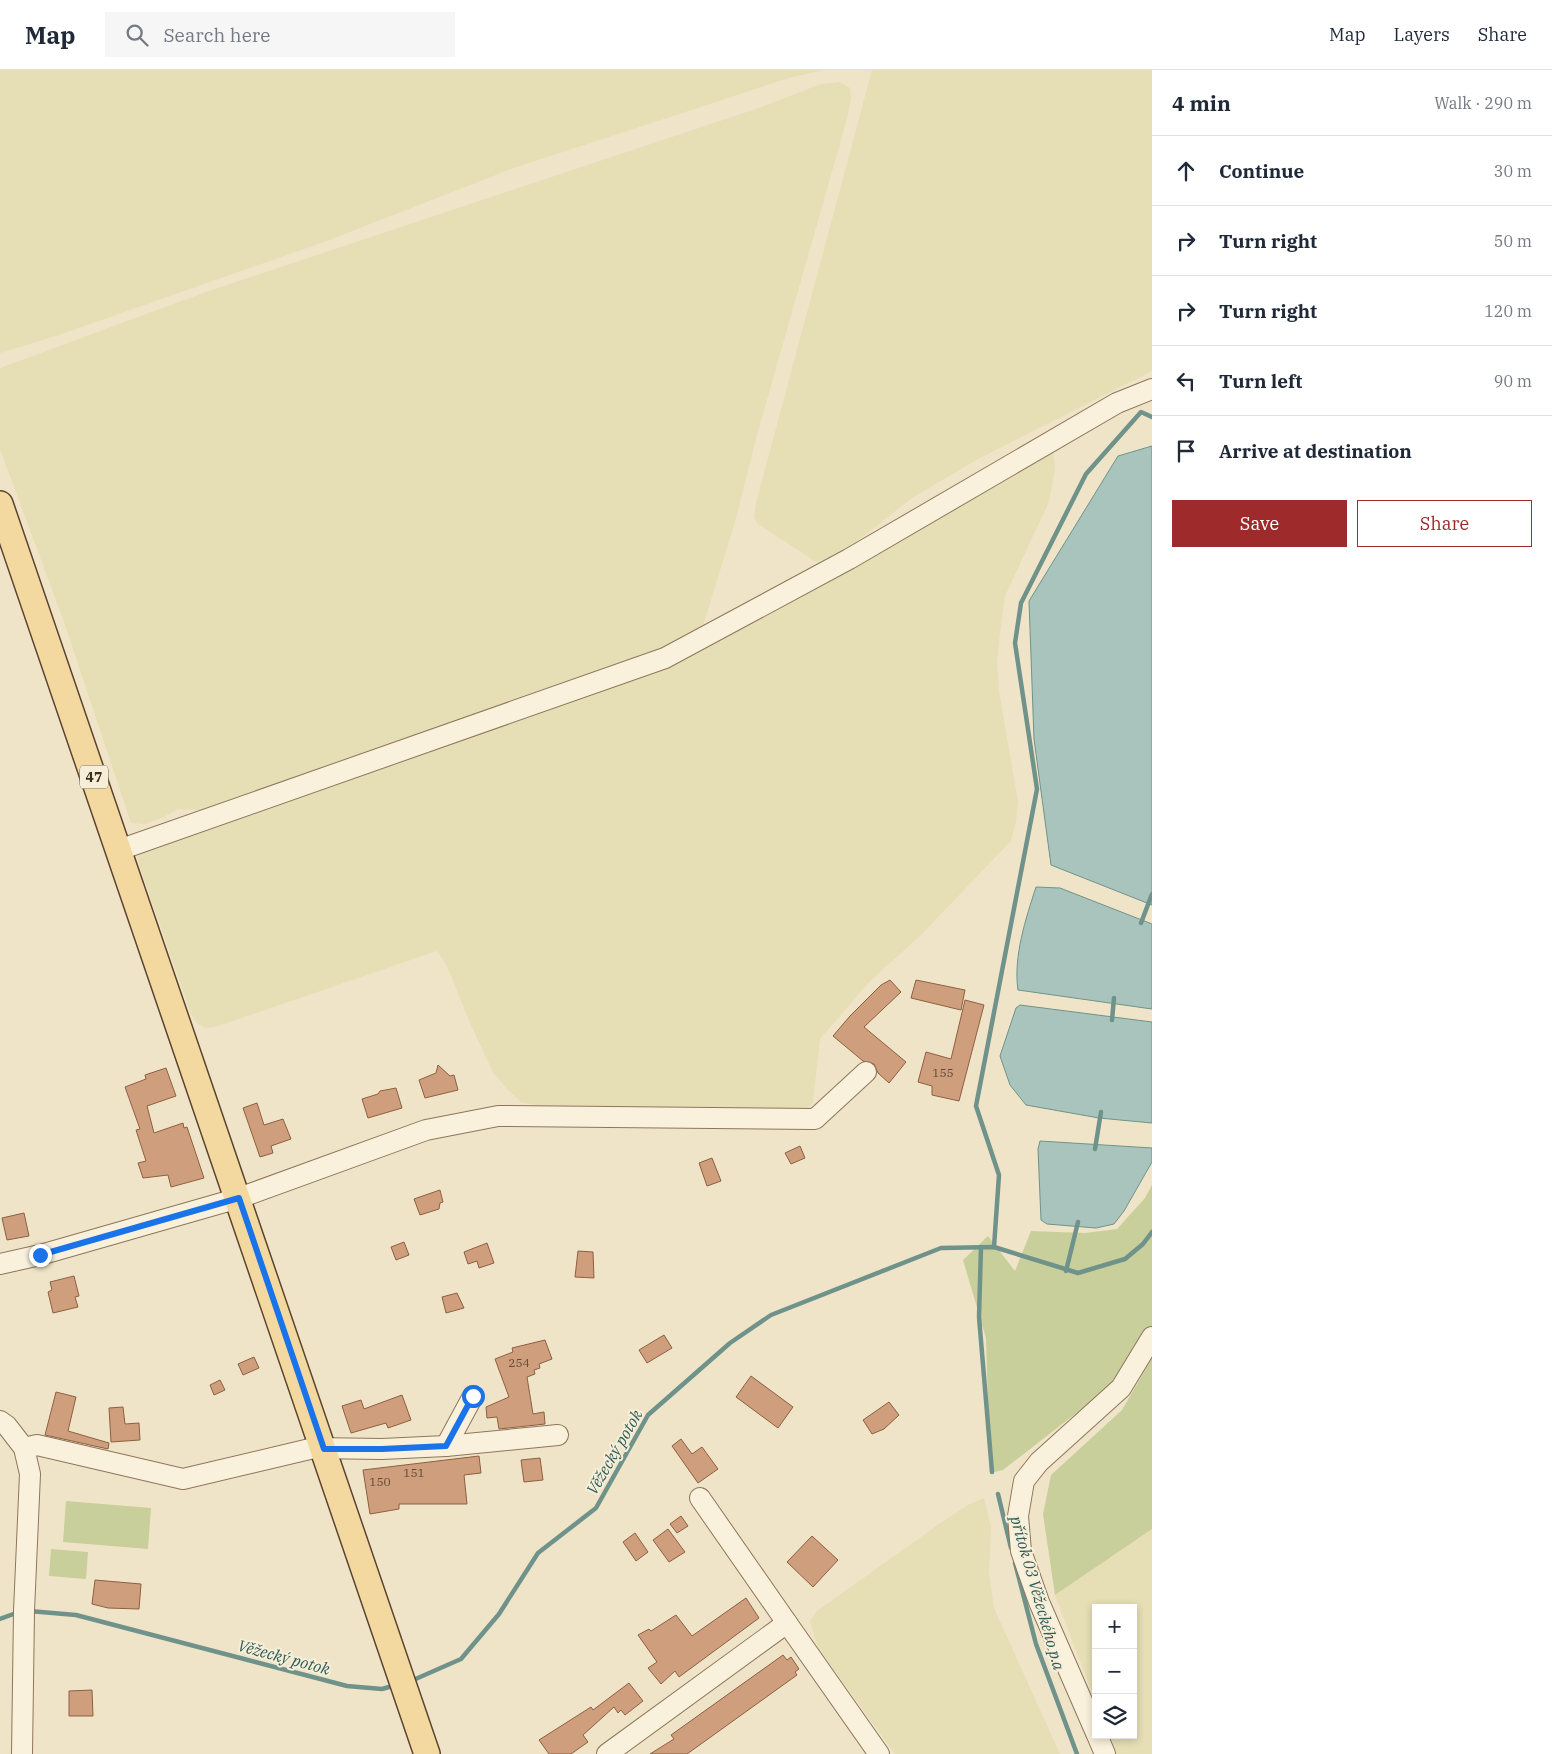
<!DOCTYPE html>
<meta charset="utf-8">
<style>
body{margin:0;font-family:"IBM Plex Serif",serif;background:#f6f6f7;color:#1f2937}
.controls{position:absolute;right:15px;bottom:15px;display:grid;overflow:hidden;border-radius:0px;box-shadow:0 2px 8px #0003}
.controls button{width:45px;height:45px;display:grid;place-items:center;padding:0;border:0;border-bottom:1px solid #e0e1e3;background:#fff;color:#1f2937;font:25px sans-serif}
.stop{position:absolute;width:15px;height:15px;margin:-11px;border:4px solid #1a73e8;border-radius:50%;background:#fff}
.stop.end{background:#1a73e8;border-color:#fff;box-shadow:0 1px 5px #0008}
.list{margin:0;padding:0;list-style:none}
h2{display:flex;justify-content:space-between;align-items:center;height:65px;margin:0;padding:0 20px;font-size:21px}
h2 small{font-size:16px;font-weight:400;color:#747a83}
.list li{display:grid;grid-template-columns:32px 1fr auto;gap:15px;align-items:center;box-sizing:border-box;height:70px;padding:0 20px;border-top:1px solid #e0e1e3}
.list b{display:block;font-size:19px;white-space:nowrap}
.list em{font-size:16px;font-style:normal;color:#747a83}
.actions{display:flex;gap:10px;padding:15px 20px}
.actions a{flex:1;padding:11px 0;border:1px solid #9e2a2b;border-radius:0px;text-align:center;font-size:18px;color:#9e2a2b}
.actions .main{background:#9e2a2b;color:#fff}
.icon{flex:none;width:28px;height:28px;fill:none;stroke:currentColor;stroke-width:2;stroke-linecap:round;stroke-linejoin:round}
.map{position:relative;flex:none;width:1152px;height:1684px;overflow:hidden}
header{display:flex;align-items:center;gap:30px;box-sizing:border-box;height:70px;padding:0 25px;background:#fff;border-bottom:1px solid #e0e1e3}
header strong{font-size:24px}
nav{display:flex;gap:28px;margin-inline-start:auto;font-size:18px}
.search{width:350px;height:45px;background:#f6f6f7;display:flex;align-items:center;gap:12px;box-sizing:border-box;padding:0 18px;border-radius:0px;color:#747a83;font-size:19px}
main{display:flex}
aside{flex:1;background:#fff}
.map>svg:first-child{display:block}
.farmland{fill:#e6deb5}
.green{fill:#c9cf9b}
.water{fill:#a9c4bc;stroke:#6f938a}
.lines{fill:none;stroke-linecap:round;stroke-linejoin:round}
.stream{stroke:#6f938a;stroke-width:4.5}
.building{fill:#cf9f7d;stroke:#8d5f41}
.minor-casing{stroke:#8d765c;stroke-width:22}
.major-casing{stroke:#5b4430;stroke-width:28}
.minor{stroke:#faf1dc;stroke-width:20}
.major{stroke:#f3d9a0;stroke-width:25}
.route{stroke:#1a73e8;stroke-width:6}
.labels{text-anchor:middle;stroke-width:4;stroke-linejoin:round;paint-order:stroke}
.number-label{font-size:12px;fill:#624a37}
.shield{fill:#f7eed8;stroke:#756857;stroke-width:1}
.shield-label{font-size:14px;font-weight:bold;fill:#3d2e20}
.water-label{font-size:16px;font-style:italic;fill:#2f5d5a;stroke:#f7eed8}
</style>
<header>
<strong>Map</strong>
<div class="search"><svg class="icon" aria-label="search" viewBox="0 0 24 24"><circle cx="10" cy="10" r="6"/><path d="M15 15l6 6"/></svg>Search here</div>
<nav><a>Map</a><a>Layers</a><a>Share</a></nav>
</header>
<main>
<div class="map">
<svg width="1152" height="1684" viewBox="0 0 1152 1684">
<rect width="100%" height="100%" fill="#f0e4c8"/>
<!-- farmland -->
<g class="farmland">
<polygon points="0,0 823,0 789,8 514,98 324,172 56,266 0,283"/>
<polygon points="872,0 1152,0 1152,301 978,389 912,428 856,472 830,487 816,492 758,454 754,448 756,433"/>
<polygon points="840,12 850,18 851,29 847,49 757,365 735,452 702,559 691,569 242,727 200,740 178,739 162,748 144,754 131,753 64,552 0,379 0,298 206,222 759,38 821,14"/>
<polygon points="1053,382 1055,399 1049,432 1005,526 1000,563 997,593 999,621 1018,731 1016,752 1011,771 920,866 870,911 820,969 813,1032 806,1042 550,1038 521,1032 506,1018 493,1002 470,953 447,896 437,881 218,956 206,958 198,954 191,944 138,792 137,787 142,780 663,596 1040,384"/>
<polygon points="984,1428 991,1457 989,1503 994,1538 1060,1684 895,1684 818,1578 810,1551 817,1541 942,1452 968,1435"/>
<polygon points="1152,1459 1152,1684 1116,1684 1109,1665 1133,1665 1133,1538 1096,1538 1096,1633 1055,1525"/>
</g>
<!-- green -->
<g class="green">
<polygon points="1152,1115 1152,1256 1129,1296 1097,1327 1003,1400 990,1403 986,1268 963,1190 988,1166 1015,1201 1031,1161 1085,1163 1117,1159 1145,1128"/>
<polygon points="1152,1288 1152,1459 1055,1525 1043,1444 1051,1405 1122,1340"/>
<polygon points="66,1431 151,1438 148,1479 63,1472"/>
<polygon points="51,1479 88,1482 86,1509 49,1506"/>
</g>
<!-- water -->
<g class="water">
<polygon points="1152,376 1152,835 1051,795 1034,669 1029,531 1118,386"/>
<path d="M1036,817L1060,818L1152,854V939L1018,920C1013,887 1026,848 1036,817Z"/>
<polygon points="1020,935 1152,952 1152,1053 1099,1048 1026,1035 1010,1015 1000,986 1016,938"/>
<polygon points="1040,1071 1152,1078 1152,1092 1124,1141 1114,1154 1096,1158 1047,1154 1041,1150 1038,1079"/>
</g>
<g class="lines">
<!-- stream -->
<g class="stream">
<polyline points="1141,853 1152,824"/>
<polyline points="1112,950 1114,928"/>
<polyline points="1095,1079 1101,1042"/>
<polyline points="981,1177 979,1247 992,1402"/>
<polyline points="994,1177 999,1105 976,1036 1037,719 1015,573 1021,533 1086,404 1141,342 1152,347"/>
<polyline points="1066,1201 1078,1152"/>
<polyline points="998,1424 1011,1478"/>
<polyline points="1015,1493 1036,1574 1077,1684"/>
<polyline points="29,1541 76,1545 347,1616 382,1619 396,1615"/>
<polyline points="0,1549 19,1542"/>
<polyline points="411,1611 461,1589 499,1544 538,1483 596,1438 648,1345 730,1273 771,1245 941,1178 994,1177 1078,1203 1125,1189 1143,1174 1152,1162"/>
</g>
</g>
<!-- building -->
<g class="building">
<polygon points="890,910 901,922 864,957 906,992 889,1013 878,1003 874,994 863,991 833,966 850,946 881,915"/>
<polygon points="916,910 965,920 961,940 911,928"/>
<polygon points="965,930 984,935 959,1031 932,1025 932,1016 918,1012 926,982 951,989"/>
<polygon points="438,995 450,1006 454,1005 458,1020 425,1028 419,1010 436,1003"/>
<polygon points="166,998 176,1026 147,1036 154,1063 183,1053 184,1058 187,1057 204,1108 171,1117 168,1105 143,1108 138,1093 146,1091 136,1060 140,1059 125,1017 146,1009 145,1005"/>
<polygon points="396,1018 402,1038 368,1048 362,1029 378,1024 380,1021"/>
<polygon points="257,1033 264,1055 283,1049 291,1069 271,1076 273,1083 260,1087 243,1038"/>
<polygon points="800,1076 805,1088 791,1094 785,1083"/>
<polygon points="712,1088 721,1111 707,1116 699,1093"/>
<polygon points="440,1120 443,1132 440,1133 439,1139 420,1145 414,1129"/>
<polygon points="24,1143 29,1166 7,1170 2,1148"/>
<polygon points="404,1172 409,1185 396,1190 391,1177"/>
<polygon points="487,1173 494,1193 479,1198 477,1191 468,1194 464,1182"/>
<polygon points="578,1181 593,1182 594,1208 575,1207"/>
<polygon points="74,1206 79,1226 75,1227 78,1237 53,1243 48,1222 52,1220 50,1212"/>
<polygon points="457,1223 464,1238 446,1243 442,1227"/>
<polygon points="664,1265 672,1278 647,1293 639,1280"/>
<polygon points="545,1270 552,1289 539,1294 540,1298 534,1300 535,1304 527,1307 533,1344 544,1342 545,1354 499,1359 497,1347 487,1348 486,1337 509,1327 495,1289 513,1282 512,1278"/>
<polygon points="254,1287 259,1298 243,1305 238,1294"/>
<polygon points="751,1306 793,1337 778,1358 736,1327"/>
<polygon points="220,1310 225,1320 214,1325 210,1315"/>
<polygon points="56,1322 76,1327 68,1361 109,1373 108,1379 45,1365"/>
<polygon points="402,1325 411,1350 388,1358 386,1353 351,1363 342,1336 361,1330 364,1339"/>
<polygon points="889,1332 899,1345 884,1359 872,1364 863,1350"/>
<polygon points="123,1337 125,1354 139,1353 140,1370 111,1372 109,1338"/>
<polygon points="681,1369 692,1384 702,1377 718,1399 698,1413 672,1376"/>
<polygon points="479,1386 481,1403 464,1405 467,1434 399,1434 399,1439 370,1444 363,1400"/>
<polygon points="540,1388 543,1410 524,1412 521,1390"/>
<polygon points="681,1446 688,1456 677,1463 670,1454"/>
<polygon points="668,1459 685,1482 669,1492 653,1470"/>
<polygon points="635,1463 648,1482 636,1491 623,1472"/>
<polygon points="812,1466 838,1490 813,1517 787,1492"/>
<polygon points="95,1510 141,1514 139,1539 108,1538 92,1534"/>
<polygon points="746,1528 759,1548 679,1607 675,1601 661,1614 648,1598 657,1592 638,1565 649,1559 651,1561 676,1545 692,1566"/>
<polygon points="783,1585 787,1590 791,1587 799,1599 795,1602 797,1605 687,1684 650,1684 674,1669 671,1665"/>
<polygon points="629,1613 643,1631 625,1645 621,1640 618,1643 614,1637 583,1665 588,1672 571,1684 549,1684 539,1670 591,1637 593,1640"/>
<polygon points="92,1620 93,1646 69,1646 69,1621"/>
</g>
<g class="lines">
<!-- minor casing -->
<g class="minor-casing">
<g id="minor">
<polyline points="119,780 665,588 849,489 1117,333 1152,319"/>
<polyline points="0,1194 40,1185 239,1128 426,1060 498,1046 815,1049 866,1002"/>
<polyline points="0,1351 7,1356 24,1378 30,1404 24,1541 22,1684"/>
<polyline points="446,1376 473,1326"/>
<polyline points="24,1378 37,1375 183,1409 314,1378 382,1379 446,1376 558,1365"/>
<polyline points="700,1428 787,1553"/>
<polyline points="1096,1663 1039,1532 1021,1481 1018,1446 1024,1411 1039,1392 1121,1318 1152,1267"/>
<polyline points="1097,1665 1105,1684"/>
<polyline points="607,1684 787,1553 879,1684"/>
</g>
</g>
<!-- major casing -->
<g class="major-casing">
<polyline id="major" points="0,434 427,1684"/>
</g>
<!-- minor -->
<use href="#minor" class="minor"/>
<!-- major -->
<use href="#major" class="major"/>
</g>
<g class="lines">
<!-- route -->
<polyline class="route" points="40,1185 239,1128 324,1379 382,1379 446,1376 473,1326"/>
</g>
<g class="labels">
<!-- number labels -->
<g class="number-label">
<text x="943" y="1007">155</text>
<text x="519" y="1297">254</text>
<text x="414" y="1407">151</text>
<text x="380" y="1416">150</text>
</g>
<!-- shield labels -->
<rect class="shield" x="80" y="695.5" width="28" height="23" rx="4"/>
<g class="shield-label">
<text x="94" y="712">47</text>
</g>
<!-- water labels -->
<g class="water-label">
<text transform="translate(614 1382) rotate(-60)" y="6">Věžecký potok</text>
<text transform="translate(1038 1523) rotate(74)" y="6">přítok 03 Věžeckého p.a</text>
<text transform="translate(284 1587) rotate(15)" y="6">Věžecký potok</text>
</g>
</g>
</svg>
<div class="controls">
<button>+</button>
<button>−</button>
<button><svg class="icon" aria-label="layers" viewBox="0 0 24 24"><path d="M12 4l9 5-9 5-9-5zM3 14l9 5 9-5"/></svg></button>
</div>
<div class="stop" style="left:473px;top:1326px"></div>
<div class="stop end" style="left:40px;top:1185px"></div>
</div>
<aside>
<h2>4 min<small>Walk · 290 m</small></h2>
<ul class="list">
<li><svg class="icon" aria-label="ahead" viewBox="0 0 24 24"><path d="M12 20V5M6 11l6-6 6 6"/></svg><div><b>Continue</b></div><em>30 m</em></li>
<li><svg class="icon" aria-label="right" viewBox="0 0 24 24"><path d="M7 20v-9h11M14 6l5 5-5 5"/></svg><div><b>Turn right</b></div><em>50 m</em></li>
<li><svg class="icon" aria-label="right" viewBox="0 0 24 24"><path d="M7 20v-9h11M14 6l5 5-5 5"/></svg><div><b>Turn right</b></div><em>120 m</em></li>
<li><svg class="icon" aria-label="left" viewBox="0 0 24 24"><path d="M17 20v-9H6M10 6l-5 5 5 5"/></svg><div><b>Turn left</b></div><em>90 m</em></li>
<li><svg class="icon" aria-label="arrive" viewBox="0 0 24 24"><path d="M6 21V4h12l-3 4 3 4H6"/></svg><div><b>Arrive at destination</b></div></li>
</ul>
<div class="actions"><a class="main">Save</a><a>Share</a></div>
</aside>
</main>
